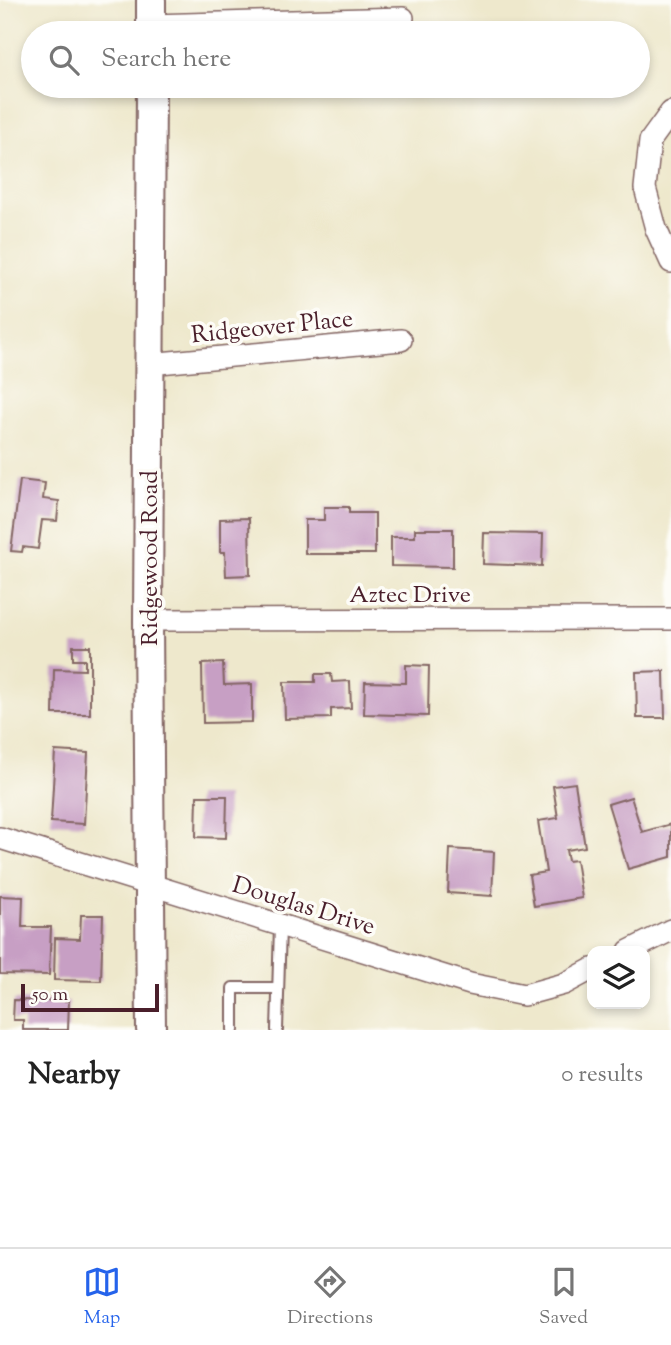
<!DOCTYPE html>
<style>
body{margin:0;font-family:"Sorts Mill Goudy",serif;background:#f6f6f6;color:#222}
.controls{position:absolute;right:21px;bottom:21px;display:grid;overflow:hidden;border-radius:14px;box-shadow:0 4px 10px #0003}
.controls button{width:63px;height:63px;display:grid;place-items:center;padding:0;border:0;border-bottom:2px solid #e0e0e0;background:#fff;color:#222;font:35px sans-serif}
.scale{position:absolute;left:21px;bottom:18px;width:138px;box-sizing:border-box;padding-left:7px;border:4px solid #4a1f2b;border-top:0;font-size:19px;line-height:24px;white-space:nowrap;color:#4a1f2b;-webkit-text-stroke:5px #fdfcf7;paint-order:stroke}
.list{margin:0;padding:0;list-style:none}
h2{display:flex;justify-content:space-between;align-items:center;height:91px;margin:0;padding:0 28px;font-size:30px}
h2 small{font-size:23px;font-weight:400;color:#767676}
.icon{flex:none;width:38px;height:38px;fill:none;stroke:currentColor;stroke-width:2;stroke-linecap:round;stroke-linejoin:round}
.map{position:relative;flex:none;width:671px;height:1030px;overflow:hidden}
.search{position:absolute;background:#fff;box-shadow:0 4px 10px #0003;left:21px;right:21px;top:21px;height:77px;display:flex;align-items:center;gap:18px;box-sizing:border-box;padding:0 24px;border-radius:38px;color:#767676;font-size:26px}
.sheet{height:217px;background:#fff}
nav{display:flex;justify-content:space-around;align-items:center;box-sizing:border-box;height:98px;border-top:2px solid #e0e0e0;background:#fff;font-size:19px;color:#767676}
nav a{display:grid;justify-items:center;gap:4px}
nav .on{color:#2563eb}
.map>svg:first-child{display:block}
.building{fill:#c79fc4}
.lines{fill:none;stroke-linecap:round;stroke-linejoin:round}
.service-casing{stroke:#836563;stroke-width:14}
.minor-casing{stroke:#836563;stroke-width:24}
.tertiary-casing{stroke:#836563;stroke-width:32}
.service{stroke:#fff;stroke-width:10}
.minor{stroke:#fff;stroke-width:21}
.tertiary{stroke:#fff;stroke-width:28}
.labels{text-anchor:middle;stroke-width:7;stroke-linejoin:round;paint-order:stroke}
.street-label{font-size:24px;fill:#4a1f2b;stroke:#fdfcf7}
</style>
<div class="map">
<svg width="671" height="1030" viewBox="0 0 671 1030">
<rect width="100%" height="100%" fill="#fdfcf7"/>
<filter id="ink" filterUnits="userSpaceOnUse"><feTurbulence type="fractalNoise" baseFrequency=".0143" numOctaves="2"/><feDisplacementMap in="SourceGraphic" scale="14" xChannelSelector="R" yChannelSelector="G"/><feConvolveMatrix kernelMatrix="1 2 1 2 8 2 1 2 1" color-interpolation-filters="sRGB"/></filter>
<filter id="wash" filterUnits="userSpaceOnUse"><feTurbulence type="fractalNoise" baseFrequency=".00686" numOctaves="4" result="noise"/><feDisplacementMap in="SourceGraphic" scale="28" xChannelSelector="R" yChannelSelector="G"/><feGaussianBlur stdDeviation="1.57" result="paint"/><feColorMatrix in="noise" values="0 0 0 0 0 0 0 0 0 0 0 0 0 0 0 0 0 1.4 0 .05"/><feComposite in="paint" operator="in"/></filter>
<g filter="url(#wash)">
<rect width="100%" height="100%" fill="#eee8cc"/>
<g id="blocks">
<!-- building -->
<g class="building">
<polygon points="20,480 45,483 43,499 59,501 57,521 42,520 38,549 23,547 22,552 11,551"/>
<polygon points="324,507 349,507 349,513 375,513 375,554 305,554 305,520 324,520"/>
<polygon points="249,518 250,575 226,576 225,552 220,552 220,519"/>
<polygon points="415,529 453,529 453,567 391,566 391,537 415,537"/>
<polygon points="484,533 543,534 542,566 483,564"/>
<polygon points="73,646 90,646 90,714 53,714 54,669 85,670 85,660 73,660"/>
<polygon points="223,663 224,685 252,684 252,722 203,723 202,664"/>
<polygon points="406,665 429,666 428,716 364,714 365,682 406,683"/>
<polygon points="664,671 665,718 637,718 636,672"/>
<polygon points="315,674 331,674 332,682 350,681 351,708 331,709 331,718 285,719 284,682 315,682"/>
<polygon points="55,751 88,753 84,824 51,822"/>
<polygon points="575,783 585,847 566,850 568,861 576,860 582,898 534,906 529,875 546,872 538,821 558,818 553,786"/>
<polygon points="197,796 227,796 226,838 196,837"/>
<polygon points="631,797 642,832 671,824 671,857 628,869 608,804"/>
<polygon points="450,849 494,852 492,896 448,893"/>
<polygon points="0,896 23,897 22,927 51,927 49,975 0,974"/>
<polygon points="81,915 103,915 101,981 54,980 55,938 80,939"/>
<polygon points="14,1000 69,1001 68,1030 23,1030 23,1020 13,1020"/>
</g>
</g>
</g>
<g filter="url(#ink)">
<use href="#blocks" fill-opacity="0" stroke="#836563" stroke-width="2"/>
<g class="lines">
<!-- service casing -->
<g class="service-casing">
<g id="service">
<polyline points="233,1030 233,988 278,988"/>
<polyline points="277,1030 280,926"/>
</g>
</g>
<!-- minor casing -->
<g class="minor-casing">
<g id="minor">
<polyline points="151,25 403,18"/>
<polyline points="671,112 650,141 645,188 656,229 671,262"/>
<polyline points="149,364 401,340"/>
<polyline points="148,620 671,619"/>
<polyline points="0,838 470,984 524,995 564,984 592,969"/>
<polyline points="629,951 671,930"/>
</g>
</g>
<!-- tertiary casing -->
<g class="tertiary-casing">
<g id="tertiary">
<polyline points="151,33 151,0"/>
<polyline points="151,86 148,620 151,1030"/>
</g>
</g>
<!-- service -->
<use href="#service" class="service"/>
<!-- minor -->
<use href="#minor" class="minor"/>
<!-- tertiary -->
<use href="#tertiary" class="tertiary"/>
</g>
</g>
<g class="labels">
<!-- street labels -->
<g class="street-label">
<text transform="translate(272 326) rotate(-6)" y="8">Ridgeover Place</text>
<text transform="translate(149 558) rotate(-90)" y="8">Ridgewood Road</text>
<text x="410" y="602">Aztec Drive</text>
<text transform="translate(304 905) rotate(17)" y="8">Douglas Drive</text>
</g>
</g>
</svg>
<div class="controls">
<button><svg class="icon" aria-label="layers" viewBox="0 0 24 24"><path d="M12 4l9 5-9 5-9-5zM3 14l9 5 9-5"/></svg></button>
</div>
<div class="scale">50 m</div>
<div class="search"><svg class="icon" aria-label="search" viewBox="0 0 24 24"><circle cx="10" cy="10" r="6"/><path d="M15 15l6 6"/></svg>Search here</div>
</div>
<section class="sheet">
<h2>Nearby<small>0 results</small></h2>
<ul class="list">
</ul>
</section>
<nav>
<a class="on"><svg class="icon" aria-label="map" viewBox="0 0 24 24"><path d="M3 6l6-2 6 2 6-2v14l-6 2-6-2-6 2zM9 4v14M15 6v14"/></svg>Map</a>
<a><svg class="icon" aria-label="directions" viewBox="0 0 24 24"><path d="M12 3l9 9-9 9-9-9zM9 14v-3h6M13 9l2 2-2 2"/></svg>Directions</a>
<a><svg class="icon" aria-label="saved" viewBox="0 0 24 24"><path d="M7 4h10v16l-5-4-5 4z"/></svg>Saved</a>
</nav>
